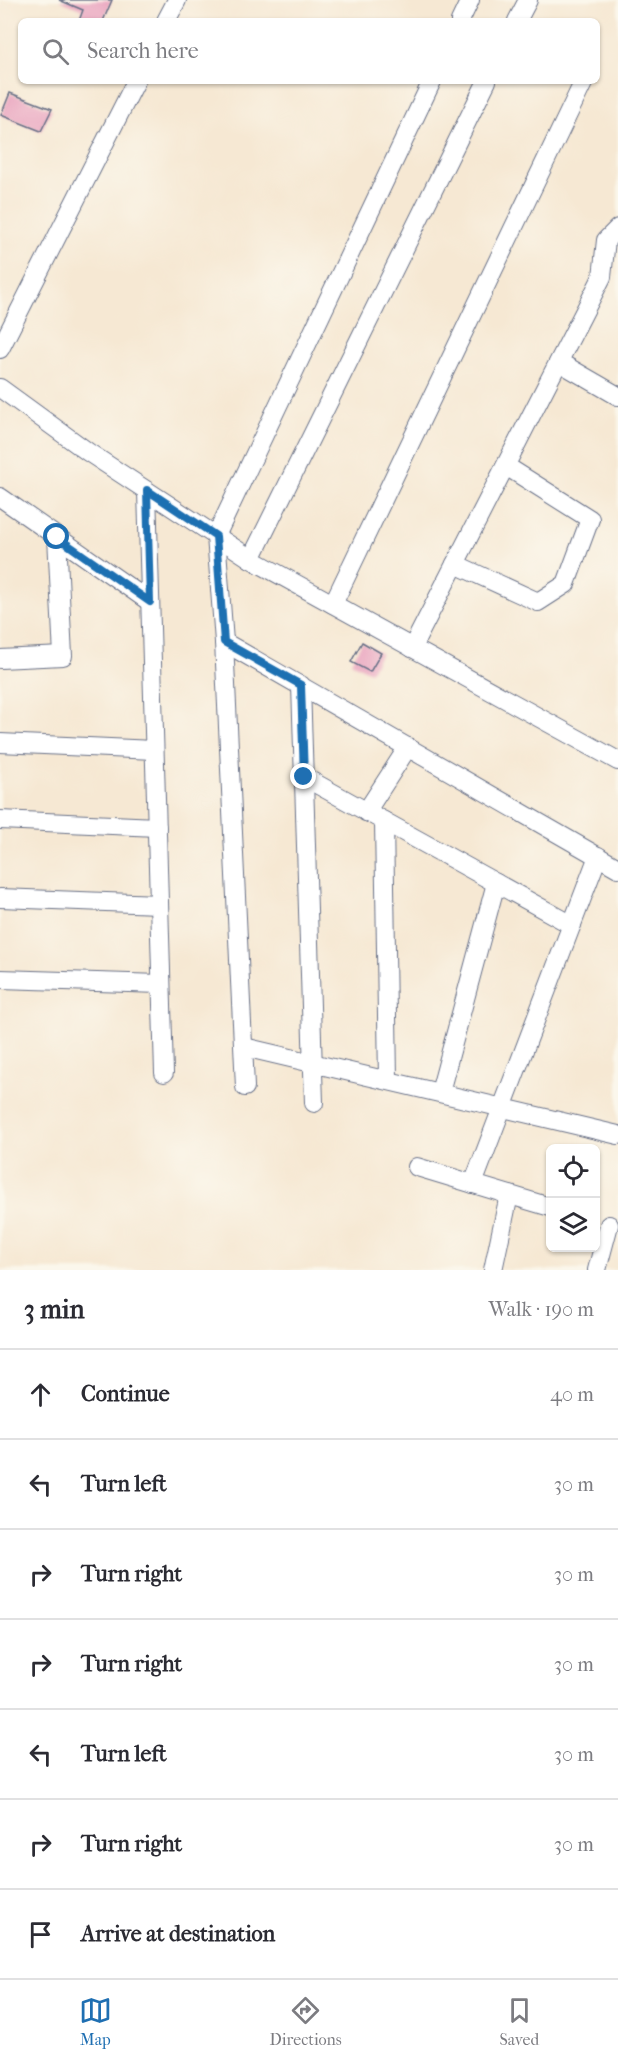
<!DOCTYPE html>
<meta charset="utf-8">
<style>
body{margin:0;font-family:"IM FELL French Canon",serif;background:#f2f2f3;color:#2b2b33}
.controls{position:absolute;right:18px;bottom:18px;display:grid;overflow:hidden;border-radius:9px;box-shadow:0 2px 4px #0004}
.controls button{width:54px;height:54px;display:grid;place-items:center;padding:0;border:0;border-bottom:2px solid #e1e1e2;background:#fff;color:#2b2b33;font:30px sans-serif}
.stop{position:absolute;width:18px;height:18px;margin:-14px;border:4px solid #1f6fb2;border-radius:50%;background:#fff}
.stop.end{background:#1f6fb2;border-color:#fff;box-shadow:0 2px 6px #0008}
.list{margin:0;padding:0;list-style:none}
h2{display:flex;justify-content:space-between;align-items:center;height:78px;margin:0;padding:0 24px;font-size:26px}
h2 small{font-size:20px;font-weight:400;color:#7c7c81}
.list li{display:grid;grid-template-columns:39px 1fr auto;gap:18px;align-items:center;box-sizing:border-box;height:90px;padding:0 24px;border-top:2px solid #e1e1e2}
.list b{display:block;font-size:22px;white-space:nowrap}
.list em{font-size:20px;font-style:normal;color:#7c7c81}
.icon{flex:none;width:33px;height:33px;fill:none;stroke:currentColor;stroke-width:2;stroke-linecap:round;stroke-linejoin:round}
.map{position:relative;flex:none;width:618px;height:1270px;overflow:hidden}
.search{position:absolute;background:#fff;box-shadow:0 2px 4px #0004;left:18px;right:18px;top:18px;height:66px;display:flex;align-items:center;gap:15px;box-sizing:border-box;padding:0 21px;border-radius:9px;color:#7c7c81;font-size:22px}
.sheet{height:708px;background:#fff}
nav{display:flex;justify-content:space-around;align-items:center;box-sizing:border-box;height:84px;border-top:2px solid #e1e1e2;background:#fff;font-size:16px;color:#7c7c81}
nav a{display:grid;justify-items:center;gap:3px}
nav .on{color:#1f6fb2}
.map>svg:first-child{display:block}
.building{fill:#e89fbc}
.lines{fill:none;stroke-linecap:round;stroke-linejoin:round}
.street-casing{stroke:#687087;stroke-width:20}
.street{stroke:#fff;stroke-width:18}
.route{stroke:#1f6fb2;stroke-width:8}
</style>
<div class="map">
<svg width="618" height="1270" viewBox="0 0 618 1270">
<rect width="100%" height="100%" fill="#fbf7ec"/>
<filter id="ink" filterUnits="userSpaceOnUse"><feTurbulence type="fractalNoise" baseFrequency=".0167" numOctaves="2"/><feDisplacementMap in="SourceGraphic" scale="12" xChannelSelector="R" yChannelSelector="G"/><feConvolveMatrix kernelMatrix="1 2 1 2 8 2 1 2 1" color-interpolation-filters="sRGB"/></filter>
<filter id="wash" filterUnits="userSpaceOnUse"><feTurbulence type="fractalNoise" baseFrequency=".008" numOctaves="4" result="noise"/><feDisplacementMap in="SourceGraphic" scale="24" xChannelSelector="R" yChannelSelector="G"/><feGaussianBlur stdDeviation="1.35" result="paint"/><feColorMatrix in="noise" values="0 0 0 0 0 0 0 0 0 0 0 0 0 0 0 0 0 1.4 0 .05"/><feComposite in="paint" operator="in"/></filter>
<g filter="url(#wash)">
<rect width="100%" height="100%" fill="#f6e8d3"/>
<g id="blocks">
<!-- building -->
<g class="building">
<polygon points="59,0 112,0 103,21 79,21 83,10"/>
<polygon points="10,93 52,109 41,131 1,115"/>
<polygon points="362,642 381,653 370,672 351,662"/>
</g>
</g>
</g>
<g filter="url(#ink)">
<use href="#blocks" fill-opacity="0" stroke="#687087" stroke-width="1.5"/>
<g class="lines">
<!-- street casing -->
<g class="street-casing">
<g id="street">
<polyline points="166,21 177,0"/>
<polyline points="460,21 470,0"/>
<polyline points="517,21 528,0"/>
<polyline points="0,349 136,81"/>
<polyline points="559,362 618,396"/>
<polyline points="0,388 88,452 251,559 618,761"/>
<polyline points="147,491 164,1073"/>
<polyline points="0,497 150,602"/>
<polyline points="251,559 487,81"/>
<polyline points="455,564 538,602 566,584 590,519 506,466"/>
<polyline points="333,604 584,81"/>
<polyline points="224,642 618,868"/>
<polyline points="412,648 602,277 606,240 618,228"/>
<polyline points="0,659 63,656 57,537"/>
<polyline points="301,685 314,1103"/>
<polyline points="0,743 154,750"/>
<polyline points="304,777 572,925"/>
<polyline points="366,812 408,747"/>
<polyline points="0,820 157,827"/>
<polyline points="384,821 388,1080"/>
<polyline points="0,898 159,904"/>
<polyline points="0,979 161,984"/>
<polyline points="244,1047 618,1135"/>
<polyline points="245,1087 224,642 216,536 432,81"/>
<polyline points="440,1092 496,883"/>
<polyline points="417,1167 550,1207"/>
<polyline points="473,1184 598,856"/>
<polyline points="493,1270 509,1195"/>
<polyline points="597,1270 609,1225"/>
</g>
</g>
<!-- street -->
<use href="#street" class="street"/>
</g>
</g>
<g class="lines" filter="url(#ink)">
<!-- route -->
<polyline class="route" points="57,537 150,602 147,490 216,536 224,642 301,685 304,777"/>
</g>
</svg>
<div class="controls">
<button><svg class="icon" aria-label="locate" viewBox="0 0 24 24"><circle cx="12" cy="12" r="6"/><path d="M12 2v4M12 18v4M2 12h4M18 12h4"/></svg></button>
<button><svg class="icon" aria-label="layers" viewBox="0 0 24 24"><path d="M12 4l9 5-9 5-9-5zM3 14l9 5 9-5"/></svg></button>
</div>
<div class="stop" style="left:57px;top:537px"></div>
<div class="stop end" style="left:304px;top:777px"></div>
<div class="search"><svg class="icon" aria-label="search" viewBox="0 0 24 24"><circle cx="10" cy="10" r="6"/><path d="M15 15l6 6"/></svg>Search here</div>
</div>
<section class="sheet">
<h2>3 min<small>Walk · 190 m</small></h2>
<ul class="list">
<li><svg class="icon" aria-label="ahead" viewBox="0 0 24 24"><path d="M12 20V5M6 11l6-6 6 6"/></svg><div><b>Continue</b></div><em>40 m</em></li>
<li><svg class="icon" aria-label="left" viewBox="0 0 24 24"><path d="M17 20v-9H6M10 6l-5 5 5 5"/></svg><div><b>Turn left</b></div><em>30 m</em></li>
<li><svg class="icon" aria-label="right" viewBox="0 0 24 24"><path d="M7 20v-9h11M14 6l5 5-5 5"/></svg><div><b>Turn right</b></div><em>30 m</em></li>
<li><svg class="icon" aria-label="right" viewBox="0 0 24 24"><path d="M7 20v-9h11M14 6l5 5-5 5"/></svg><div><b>Turn right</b></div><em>30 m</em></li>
<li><svg class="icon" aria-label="left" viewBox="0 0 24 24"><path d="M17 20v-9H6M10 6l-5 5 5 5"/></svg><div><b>Turn left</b></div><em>30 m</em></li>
<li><svg class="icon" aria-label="right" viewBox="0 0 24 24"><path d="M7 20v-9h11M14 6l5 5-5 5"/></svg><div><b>Turn right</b></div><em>30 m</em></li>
<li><svg class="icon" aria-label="arrive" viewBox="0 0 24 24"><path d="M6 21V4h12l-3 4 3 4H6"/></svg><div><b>Arrive at destination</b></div></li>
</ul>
</section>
<nav>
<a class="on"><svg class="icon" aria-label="map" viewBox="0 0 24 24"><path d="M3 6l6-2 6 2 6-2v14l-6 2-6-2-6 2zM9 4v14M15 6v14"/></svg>Map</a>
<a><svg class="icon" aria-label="directions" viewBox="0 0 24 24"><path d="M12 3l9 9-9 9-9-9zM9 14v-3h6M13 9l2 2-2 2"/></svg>Directions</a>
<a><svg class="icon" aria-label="saved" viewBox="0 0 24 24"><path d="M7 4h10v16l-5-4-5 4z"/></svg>Saved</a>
</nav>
